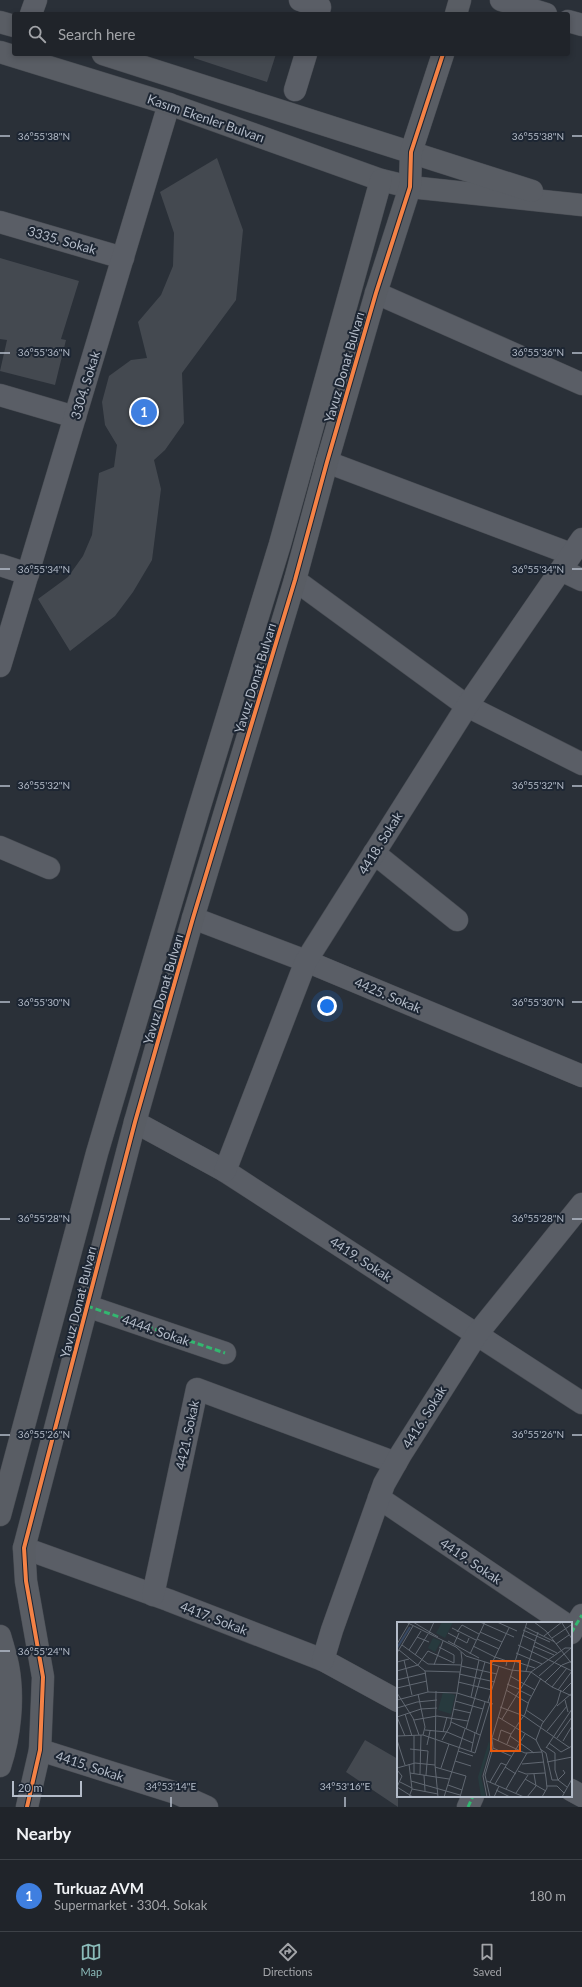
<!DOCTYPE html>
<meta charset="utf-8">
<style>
body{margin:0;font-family:Lato,sans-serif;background:#282c32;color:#f1f3f6}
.scale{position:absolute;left:12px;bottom:10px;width:70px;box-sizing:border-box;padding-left:4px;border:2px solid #b4bcc9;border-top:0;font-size:11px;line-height:14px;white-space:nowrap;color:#b4bcc9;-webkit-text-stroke:3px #1d2633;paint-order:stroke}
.you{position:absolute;left:327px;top:1006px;width:14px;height:14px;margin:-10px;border:3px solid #fff;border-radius:50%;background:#1a73e8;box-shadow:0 0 0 6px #1a73e833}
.badge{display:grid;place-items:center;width:26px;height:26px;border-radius:50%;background:#8bbbb9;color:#fff;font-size:13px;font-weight:700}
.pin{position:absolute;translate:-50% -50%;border:2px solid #fff;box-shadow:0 1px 4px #0006}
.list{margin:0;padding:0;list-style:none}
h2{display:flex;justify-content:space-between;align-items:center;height:52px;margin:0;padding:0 16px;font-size:17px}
h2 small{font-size:13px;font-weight:400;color:#a2a4a8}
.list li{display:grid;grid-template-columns:26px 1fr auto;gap:12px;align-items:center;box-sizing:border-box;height:72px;padding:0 16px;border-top:1px solid #3d4147}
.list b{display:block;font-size:15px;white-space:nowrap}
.list p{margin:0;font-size:13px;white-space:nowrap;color:#a2a4a8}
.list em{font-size:13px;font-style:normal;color:#a2a4a8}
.icon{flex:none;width:22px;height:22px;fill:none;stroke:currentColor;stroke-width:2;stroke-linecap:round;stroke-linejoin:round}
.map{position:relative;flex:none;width:582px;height:1807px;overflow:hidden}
.search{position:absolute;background:#20242a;box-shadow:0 2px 6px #0003;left:12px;right:12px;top:12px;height:44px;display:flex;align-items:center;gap:10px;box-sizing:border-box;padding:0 14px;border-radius:4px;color:#a2a4a8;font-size:15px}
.sheet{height:124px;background:#20242a}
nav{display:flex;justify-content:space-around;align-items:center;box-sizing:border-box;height:56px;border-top:1px solid #3d4147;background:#20242a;font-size:11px;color:#a2a4a8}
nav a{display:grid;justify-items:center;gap:2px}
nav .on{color:#8bbbb9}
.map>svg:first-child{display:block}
.building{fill:#444950}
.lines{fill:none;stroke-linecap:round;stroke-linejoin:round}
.street-casing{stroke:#484c53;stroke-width:23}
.secondary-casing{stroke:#484c53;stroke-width:23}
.street{stroke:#5a5e66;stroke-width:22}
.secondary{stroke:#595d64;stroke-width:22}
.quiet{stroke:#33b770;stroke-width:3;stroke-dasharray:6 3;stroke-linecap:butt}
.cycleway-casing{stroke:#1d2633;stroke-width:6}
.cycleway{stroke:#f48246;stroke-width:4}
.ticks{fill:none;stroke:#b4bcc9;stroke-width:1.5}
.labels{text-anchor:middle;stroke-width:4;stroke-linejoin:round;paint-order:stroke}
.street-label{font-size:13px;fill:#b4bcc9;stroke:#1d2633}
.inset-river{fill:none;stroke:#384963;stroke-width:2}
.inset-road{fill:none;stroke:#616872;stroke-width:1}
.view{fill:#e8590c;fill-opacity:0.15;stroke:#e8590c;stroke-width:2}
.inset-edge{fill:none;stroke:#b4bcc9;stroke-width:2}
.ticks-label{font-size:10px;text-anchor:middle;fill:#b4bcc9;stroke:#1d2633;stroke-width:4;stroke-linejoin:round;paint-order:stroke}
</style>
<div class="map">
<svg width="582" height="1807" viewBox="0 0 582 1807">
<rect width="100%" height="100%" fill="#2a3038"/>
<!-- building -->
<g class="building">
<polygon points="194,54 276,54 267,82 194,58"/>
<polygon points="217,158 243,230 236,300 182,373 184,423 165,450 154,460 161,489 152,560 133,592 115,616 70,651 38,599 68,577 83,556 92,535 99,473 114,467 117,445 105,425 102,402 109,376 131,360 147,358 138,322 161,295 173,266 174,233 160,192"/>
<polygon points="0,258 79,281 61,339 66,340 55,385 0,371 7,340 0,339"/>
<polygon points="365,1740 398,1759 398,1807 346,1772"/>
</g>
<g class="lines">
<!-- street casing -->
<g class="street-casing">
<g id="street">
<polyline points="300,0 320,7 318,14"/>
<polyline points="501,0 546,14"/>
<polyline points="31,14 36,0"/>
<polyline points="568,21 582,25"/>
<polyline points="295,90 306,54"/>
<polyline points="0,222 123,258"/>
<polyline points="376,293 582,384"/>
<polyline points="0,395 75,417"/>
<polyline points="327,462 571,554"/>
<polyline points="0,565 28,574"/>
<polyline points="561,570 582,580"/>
<polyline points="295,580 467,706 582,764"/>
<polyline points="0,666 169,104"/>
<polyline points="0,847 49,868"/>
<polyline points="374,853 457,920"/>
<polyline points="193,918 306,961 582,1076"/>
<polyline points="135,1122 225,1171 582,1403"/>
<polyline points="225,1171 306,961 467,706 582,539"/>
<polyline points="87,1306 225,1353"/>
<polyline points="379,1498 564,1623"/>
<polyline points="24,1548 168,1600 323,1660 398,1701"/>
<polyline points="153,1595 197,1389 396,1463"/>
<polyline points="571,1633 582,1615"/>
<polyline points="323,1660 332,1630 384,1484 401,1454 477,1334 582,1204"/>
<polyline points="40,1750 176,1793 207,1807"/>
<polyline points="571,1790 582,1796"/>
<polyline points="468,1807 473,1796"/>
</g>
</g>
<!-- secondary casing -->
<g class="secondary-casing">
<g id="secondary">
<polyline points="456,14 460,0"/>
<polyline points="0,22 14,26"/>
<polyline points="0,52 169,104 381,180 410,187 582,205"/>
<polyline points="103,54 532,191"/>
<polyline points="0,1515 97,1153 198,812 280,544 381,180"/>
<path d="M0,1636C3,1646 6,1656 8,1666C14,1698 10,1736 0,1766"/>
<polyline points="27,1807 40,1750 43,1677 26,1581 24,1548 135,1122 193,918 295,580 327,462 376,293 410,187 411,152 443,54"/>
</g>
</g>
<!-- street -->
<use href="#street" class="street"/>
<!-- secondary -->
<use href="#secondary" class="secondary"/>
<!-- quiet -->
<g class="quiet">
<polyline points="87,1306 225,1353"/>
<polyline points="571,1633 582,1615"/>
<polyline points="468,1807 473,1796"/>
</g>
<!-- cycleway casing -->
<g class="cycleway-casing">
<polyline id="cycleway" points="27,1807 40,1750 43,1677 26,1581 24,1548 135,1122 193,918 295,580 327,462 376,293 410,187 411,152 443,54"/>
</g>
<!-- cycleway -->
<use href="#cycleway" class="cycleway"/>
</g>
<!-- ticks -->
<path class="ticks" d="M0,136H10M572,136H582M0,353H10M572,353H582M0,569H10M572,569H582M0,786H10M572,786H582M0,1002H10M572,1002H582M0,1219H10M572,1219H582M0,1435H10M572,1435H582M0,1651H10M171,1797V1807M345,1797V1807"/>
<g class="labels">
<!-- street labels -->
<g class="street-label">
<text transform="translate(206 118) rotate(19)" y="5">Kasım Ekenler Bulvarı</text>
<text transform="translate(62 240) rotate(16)" y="5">3335. Sokak</text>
<text transform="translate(344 367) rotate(-74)" y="5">Yavuz Donat Bulvarı</text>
<text transform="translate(85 385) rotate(-73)" y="5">3304. Sokak</text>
<text transform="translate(255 678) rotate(-73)" y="5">Yavuz Donat Bulvarı</text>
<text transform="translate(380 843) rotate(-58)" y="5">4418. Sokak</text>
<text transform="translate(163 989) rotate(-74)" y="5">Yavuz Donat Bulvarı</text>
<text transform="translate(388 995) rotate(23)" y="5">4425. Sokak</text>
<text transform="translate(361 1259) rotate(33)" y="5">4419. Sokak</text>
<text transform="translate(78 1302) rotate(-76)" y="5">Yavuz Donat Bulvarı</text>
<text transform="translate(156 1330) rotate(19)" y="5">4444. Sokak</text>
<text transform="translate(424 1417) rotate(-58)" y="5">4416. Sokak</text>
<text transform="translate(187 1435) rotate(-78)" y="5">4421. Sokak</text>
<text transform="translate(471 1561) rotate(34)" y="5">4419. Sokak</text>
<text transform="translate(214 1618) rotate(21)" y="5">4417. Sokak</text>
<text transform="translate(90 1766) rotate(18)" y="5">4415. Sokak</text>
</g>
</g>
<!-- overview -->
<g transform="translate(397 1622)">
<rect width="175" height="175" fill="#2a3038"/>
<path d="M45,0H56L48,16L39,11ZM36,16L44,19L38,30L31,26ZM46,70L58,73L54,92L41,88ZM92,119L93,125L84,155L89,175H84L81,155Z" fill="#273a3e"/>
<path class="inset-river" d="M0,26L13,5"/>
<path class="inset-road" d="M9,0L59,25L69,34L114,48L134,50L155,65L175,74M16,0L41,15M83,0L117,15M100,0L120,9M137,0L149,9L175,42M165,1L175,17M128,5L158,20M55,6L79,18M126,8L153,20M60,10L65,3L82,12M83,10L105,20M32,11L37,0M51,11L70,21L72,16M125,13L138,19M147,14L165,0M20,15L32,20M155,16L174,3M80,17L102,27M51,19L82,36M138,20L160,31M0,22L13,0M57,22L62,11M159,22L172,13M5,23L31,42L64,43M121,23L175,49L161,68M76,24L98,35M136,24L157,33M42,25L57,33V41M2,28L28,49L63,50M12,28L24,9M0,31L16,4M119,31L145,42M73,32L88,0M18,33L31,12M98,35L110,39L109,44M7,38L15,73M117,39L138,46M0,40L12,37M95,41L112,6M37,43L46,19M64,44L100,52M0,49L21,43L31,29L57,41M28,49L31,70M129,49L141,10M62,52L98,60M113,54L138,68M142,54L174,26M0,58L29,51M61,60L95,68M148,60L165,43L175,39M110,62L122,67M155,65L170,46M0,66L30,59M109,68L131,81M122,68L134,74M39,69L38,143L41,175M166,69L175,60M0,71L16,96L22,113M21,72L28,105L26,113M74,75L82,38M0,78L31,70L60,71L65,38L64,30M168,78L171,90M58,79L86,87M91,80L102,44M160,84L175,71M103,85L127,94L173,126M0,86L20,80L40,78M56,87L74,91M129,88L147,100M8,92L15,114M0,95L24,87L40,86M0,95L8,114M101,95L139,118M105,97L134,50L168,26H175M17,98L40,94L71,99M54,100L83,113M69,107L88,40M28,108L50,110L76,121M150,109L170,84M46,110L50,95M79,111L88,80M0,114L26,113L78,131L93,81M113,114L137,131M95,116L128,131L145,130M160,116L175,95M0,118L8,143M45,118L53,104L60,71L96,82M101,119L104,108L114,112M166,119L175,104M152,121L164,130L175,124M110,122L114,112L128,92L132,79L144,56M30,123L33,109M149,125L158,131V148L161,158L168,151L166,148M96,126L114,134M149,126L175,87M13,127L31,129L29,153M143,127L149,131L155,158H161L170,165M61,129L76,134M74,130L78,111M58,139L74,144M150,140L175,135M125,142L147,140M38,145L69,154L63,175M108,145L119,152M0,146L18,141L38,143M44,146L52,122M0,148L5,154L0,165M121,149L129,152L148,151M13,151L52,157M17,151V114M23,152L24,113M27,153L28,169M128,157L149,169M14,159L63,173M90,159L127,175M3,160L15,166M93,160L104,141L109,143M98,162L128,112M51,163L65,168M150,164H160L167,171M0,165L16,175M15,167L41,172M109,167L130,131M99,168L113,175M119,171L131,153M12,175L15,167L12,142M47,175L68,107M90,175L86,154L94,126V114M93,175L88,153L96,126L95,116L130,0M97,175L102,164M130,175L139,164L137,152M145,175L150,166L149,156L145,130L139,118L145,102L160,82L164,68M165,175L175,157"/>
<path class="view" d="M94,39H123V129H94Z"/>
<rect width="175" height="175" class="inset-edge"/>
</g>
<g class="ticks-label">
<text x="44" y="140">36°55'38"N</text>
<text x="538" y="140">36°55'38"N</text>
<text x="44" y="356">36°55'36"N</text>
<text x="538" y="356">36°55'36"N</text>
<text x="44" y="573">36°55'34"N</text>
<text x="538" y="573">36°55'34"N</text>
<text x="44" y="789">36°55'32"N</text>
<text x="538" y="789">36°55'32"N</text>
<text x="44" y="1006">36°55'30"N</text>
<text x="538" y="1006">36°55'30"N</text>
<text x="44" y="1222">36°55'28"N</text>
<text x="538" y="1222">36°55'28"N</text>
<text x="44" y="1438">36°55'26"N</text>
<text x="538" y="1438">36°55'26"N</text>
<text x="44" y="1655">36°55'24"N</text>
<text x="171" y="1790">34°53'14"E</text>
<text x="345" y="1790">34°53'16"E</text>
</g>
</svg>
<div class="scale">20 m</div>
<div class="you"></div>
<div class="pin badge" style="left:144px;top:412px;background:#3f7fe0">1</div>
<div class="search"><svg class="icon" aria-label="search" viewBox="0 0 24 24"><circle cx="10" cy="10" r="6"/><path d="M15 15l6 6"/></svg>Search here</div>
</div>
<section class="sheet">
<h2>Nearby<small></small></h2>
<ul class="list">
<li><span class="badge" style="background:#3f7fe0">1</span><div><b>Turkuaz AVM</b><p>Supermarket · 3304. Sokak</p></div><em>180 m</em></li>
</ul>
</section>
<nav>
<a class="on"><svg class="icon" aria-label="map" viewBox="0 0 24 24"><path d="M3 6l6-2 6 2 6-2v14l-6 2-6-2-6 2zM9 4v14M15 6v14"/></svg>Map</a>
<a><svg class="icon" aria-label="directions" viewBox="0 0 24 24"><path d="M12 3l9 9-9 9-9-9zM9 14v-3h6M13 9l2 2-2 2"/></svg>Directions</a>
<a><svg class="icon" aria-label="saved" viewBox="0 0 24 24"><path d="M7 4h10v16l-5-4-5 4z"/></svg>Saved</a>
</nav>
